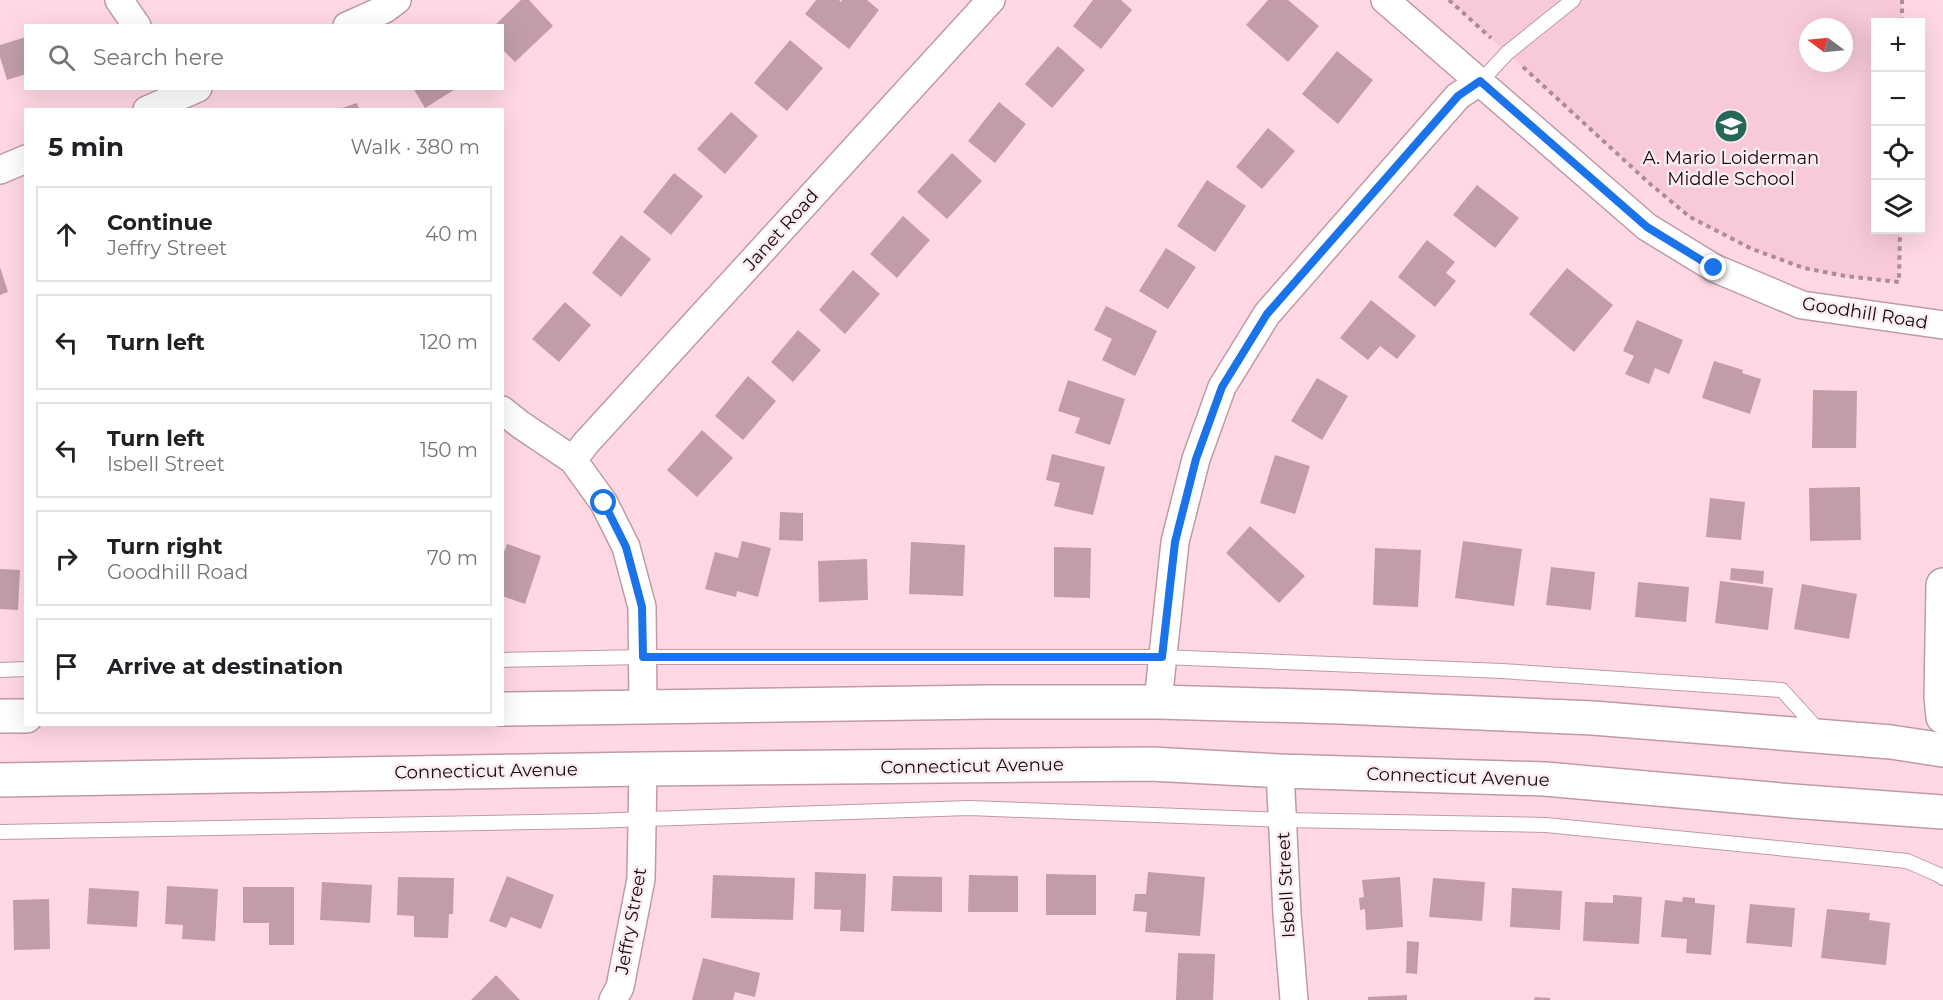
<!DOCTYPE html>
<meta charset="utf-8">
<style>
body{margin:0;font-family:Montserrat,sans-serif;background:#f2f2f2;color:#202124}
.controls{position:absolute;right:18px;top:18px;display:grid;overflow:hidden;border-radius:0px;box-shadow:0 6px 24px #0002}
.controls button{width:54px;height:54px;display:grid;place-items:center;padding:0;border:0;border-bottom:2px solid #e0e0e0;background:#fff;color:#202124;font:30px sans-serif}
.compass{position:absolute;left:1799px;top:18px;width:54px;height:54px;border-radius:50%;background:#fff;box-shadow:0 6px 24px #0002;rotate:286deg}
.stop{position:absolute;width:18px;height:18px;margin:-14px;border:4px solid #1a73e8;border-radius:50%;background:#fff}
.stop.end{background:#1a73e8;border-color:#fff;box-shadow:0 2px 6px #0008}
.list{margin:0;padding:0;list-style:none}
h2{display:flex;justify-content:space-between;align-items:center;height:78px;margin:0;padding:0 24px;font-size:26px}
h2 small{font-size:20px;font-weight:400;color:#757577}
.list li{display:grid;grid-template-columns:39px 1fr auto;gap:18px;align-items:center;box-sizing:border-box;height:96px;margin:0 12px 12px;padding:0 12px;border:2px solid #e0e0e0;border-radius:0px}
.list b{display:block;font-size:22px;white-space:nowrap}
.list p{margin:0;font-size:20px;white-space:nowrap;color:#757577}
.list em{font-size:20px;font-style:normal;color:#757577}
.icon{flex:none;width:33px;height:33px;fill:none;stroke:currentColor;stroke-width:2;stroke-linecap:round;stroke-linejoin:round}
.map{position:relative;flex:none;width:1943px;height:1000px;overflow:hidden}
.search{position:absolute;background:#fff;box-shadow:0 6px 24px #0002;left:24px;top:24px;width:480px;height:66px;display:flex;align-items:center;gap:15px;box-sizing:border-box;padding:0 21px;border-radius:0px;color:#757577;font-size:22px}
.panel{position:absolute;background:#fff;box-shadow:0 6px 24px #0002;left:24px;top:108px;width:480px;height:618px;border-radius:0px}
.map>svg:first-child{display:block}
.built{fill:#f8cad8;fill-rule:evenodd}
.building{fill:#c29da8}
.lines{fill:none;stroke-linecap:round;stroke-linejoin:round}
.service-casing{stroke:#bf9aa5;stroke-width:16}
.minor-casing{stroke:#bf9aa5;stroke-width:30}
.tertiary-casing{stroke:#bf9aa5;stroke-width:36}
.primary-casing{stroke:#bf9aa5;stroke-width:36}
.path{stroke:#ab8d96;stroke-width:4;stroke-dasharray:4.5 4.5;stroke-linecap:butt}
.service{stroke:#fff;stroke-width:14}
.minor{stroke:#fff;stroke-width:27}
.tertiary{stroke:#fff;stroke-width:33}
.primary{stroke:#fff;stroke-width:33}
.route{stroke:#1a73e8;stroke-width:8}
.labels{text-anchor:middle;stroke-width:5;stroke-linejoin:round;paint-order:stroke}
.poi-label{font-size:18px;fill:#170a0e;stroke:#fcecf1}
.street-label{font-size:18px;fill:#170a0e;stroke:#fcecf1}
</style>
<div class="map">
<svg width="1943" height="1000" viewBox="0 0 1943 1000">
<rect width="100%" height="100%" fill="#ffd8e3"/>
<!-- built -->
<path class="built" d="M1449,0H1902V22H1876V230H1900L1899,282L1845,276L1804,268L1752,249L1690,217L1649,183ZM1808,27H1844V63H1808Z"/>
<!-- building -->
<g class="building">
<polygon points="521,0 529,0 553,26 515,62 502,49 502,26 494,26"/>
<polygon points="816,0 839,0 841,2 842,0 867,0 879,10 849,49 805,14"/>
<polygon points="1093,0 1121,0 1132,10 1101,49 1073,26"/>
<polygon points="1268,0 1288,0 1319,26 1288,62 1246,25"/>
<polygon points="26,37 26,74 7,80 0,57 0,45"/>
<polygon points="790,40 823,68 787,111 754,83"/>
<polygon points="1058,46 1085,70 1052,108 1025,84"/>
<polygon points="1337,51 1373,80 1338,124 1302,94"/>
<polygon points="413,88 457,88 425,108"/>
<polygon points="999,102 1026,124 995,163 968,141"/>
<polygon points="357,103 359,110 340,110 339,109"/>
<polygon points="731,112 758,136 725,174 697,149"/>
<polygon points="1268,128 1295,151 1262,189 1236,167"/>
<polygon points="952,153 982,181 947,219 917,192"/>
<polygon points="674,173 703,196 671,235 643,212"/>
<polygon points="1207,180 1246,206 1215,252 1177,226"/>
<polygon points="1477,185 1519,218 1495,248 1453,215"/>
<polygon points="903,216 930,240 897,278 870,254"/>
<polygon points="621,235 651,259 621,297 592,273"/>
<polygon points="1427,240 1455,262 1446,273 1456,281 1435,307 1398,277"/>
<polygon points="1166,248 1196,267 1168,309 1139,291"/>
<polygon points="0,267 8,292 0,295"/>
<polygon points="1567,268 1613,305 1574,352 1529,314"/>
<polygon points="853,270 880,294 845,334 819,310"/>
<polygon points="1371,300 1416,336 1397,359 1380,346 1368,360 1340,338"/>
<polygon points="565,302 591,325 559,362 532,339"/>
<polygon points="1106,306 1157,331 1135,376 1102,360 1112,339 1094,330"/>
<polygon points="1637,320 1683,340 1669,374 1655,368 1649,384 1625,374 1634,356 1623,351"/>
<polygon points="798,330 821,350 793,382 771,362"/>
<polygon points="1714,361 1743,370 1742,373 1761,379 1750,414 1702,398"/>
<polygon points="748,376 776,401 743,440 715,416"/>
<polygon points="1317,378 1348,396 1322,440 1291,421"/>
<polygon points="1068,380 1125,399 1110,445 1075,433 1080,418 1058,411"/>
<polygon points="1813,390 1857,391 1856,448 1812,448"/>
<polygon points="702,430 733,458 697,497 667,470"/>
<polygon points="1052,454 1105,467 1093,515 1054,506 1060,483 1046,480"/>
<polygon points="1275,455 1310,466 1295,514 1260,503"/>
<polygon points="1860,487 1861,540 1810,541 1809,488"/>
<polygon points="1710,498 1745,502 1741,540 1706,537"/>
<polygon points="780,512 803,513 803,541 779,540"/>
<polygon points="1250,526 1305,576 1279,603 1226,553"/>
<polygon points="742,541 771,548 758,597 737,591 736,597 705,589 715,552 738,558"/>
<polygon points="1463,541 1522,549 1514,606 1455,598"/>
<polygon points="911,542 965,545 963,596 909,594"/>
<polygon points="507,544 541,556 525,604 502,596 502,557"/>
<polygon points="1054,547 1091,548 1090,598 1054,597"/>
<polygon points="1375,548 1421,550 1418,607 1373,605"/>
<polygon points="867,559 868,600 819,602 818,561"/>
<polygon points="1551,567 1595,572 1591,610 1546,605"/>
<polygon points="1731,568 1764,571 1763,584 1730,580"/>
<polygon points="0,569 20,570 18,610 0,609"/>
<polygon points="1720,581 1773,588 1768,630 1715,623"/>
<polygon points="1638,582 1689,587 1686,622 1635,617"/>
<polygon points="1802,584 1857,594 1849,639 1794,629"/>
<polygon points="815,872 866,874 864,932 840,931 841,910 814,909"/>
<polygon points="1148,872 1205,877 1200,936 1145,932 1147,912 1133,911 1135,894 1146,894"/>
<polygon points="1046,874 1096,875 1096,915 1046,915"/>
<polygon points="713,875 795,878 793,920 711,918"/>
<polygon points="969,875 1018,876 1018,912 968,912"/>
<polygon points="507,876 554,895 541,929 511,917 506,928 489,921"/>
<polygon points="893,876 942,877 942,912 891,911"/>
<polygon points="398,877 454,878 453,914 449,914 448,938 414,937 414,916 397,915"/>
<polygon points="1400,877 1403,927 1366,930 1365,909 1360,910 1359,898 1364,897 1362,880"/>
<polygon points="1433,878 1485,882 1482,921 1429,917"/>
<polygon points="322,882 372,885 370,923 320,920"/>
<polygon points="167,886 218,889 215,941 182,939 183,925 165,924"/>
<polygon points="243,887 294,887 294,945 269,945 269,923 243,923"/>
<polygon points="89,888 139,891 137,927 87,924"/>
<polygon points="1512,888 1562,891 1560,930 1510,927"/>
<polygon points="1613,895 1642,897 1639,944 1583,941 1585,902 1613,903"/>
<polygon points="1683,897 1695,898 1695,903 1715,905 1711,955 1686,953 1687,939 1661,937 1665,900 1682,902"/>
<polygon points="49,899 50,949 14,950 13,900"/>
<polygon points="1750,904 1795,908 1792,947 1746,943"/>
<polygon points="1827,909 1870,913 1869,920 1890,923 1886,965 1821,958"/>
<polygon points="1407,941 1419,942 1417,974 1406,973"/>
<polygon points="1178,953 1215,954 1213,1000 1176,1000"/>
<polygon points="703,958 760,973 755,997 735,992 733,1000 692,1000"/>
<polygon points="496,975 520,1000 471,1000"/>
<polygon points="1407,995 1407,1000 1368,1000 1368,997"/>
<polygon points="1535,997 1550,998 1550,1000 1534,1000"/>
</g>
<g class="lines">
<!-- service casing -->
<g class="service-casing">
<g id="service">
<polyline points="1481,81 1507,53 1573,0"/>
<polyline points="502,660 643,657 1163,657 1502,671 1782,690 1821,733"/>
<polyline points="0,670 26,669"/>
<polyline points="0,832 591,821 969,808 1283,820 1546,825 1907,861 1939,875 1943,878"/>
</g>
</g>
<!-- minor casing -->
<g class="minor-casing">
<g id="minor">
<polyline points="119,0 137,26"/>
<polyline points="1385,0 1647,227 1714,268 1802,305 1943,325"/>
<polyline points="347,26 385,9 397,0"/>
<polyline points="147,110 198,88"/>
<polyline points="0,170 26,159"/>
<polyline points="502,410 521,425 573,460 604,503 626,547 642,607 643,706"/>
<polyline points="573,460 586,443 991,0"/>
<polyline points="1158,702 1175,542 1196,459 1222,387 1267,314 1458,96 1481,81"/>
<polyline points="1280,771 1287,914 1294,1000"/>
<polyline points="613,1000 620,987 641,879 643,769"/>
</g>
</g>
<!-- tertiary casing -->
<g class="tertiary-casing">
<polyline id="tertiary" points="1943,585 1941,697 1943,717"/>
</g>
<!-- primary casing -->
<g class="primary-casing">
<g id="primary">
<polyline points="502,709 987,702 1158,702 1340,707 1593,718 1891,742 1943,750"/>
<polyline points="0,716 26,716"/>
<polyline points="0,780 643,769 1151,764 1280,771 1545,779 1792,801 1943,812"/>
</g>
</g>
<!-- path -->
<g class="path">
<polyline points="1449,0 1491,38"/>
<polyline points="1902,22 1902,0"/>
<polyline points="1523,67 1649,183 1690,217 1752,249 1804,268 1845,276 1899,282 1900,230"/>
</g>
<!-- service -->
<use href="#service" class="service"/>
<!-- minor -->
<use href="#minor" class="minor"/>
<!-- tertiary -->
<use href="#tertiary" class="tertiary"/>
<!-- primary -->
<use href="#primary" class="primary"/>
</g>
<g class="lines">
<!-- route -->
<polyline class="route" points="604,503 626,547 642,607 643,657 1162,657 1175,542 1196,459 1222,387 1267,314 1458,96 1480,81 1647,227 1714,268"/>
</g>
<!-- icons -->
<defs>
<g id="school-disc" transform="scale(1.725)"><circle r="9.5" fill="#266857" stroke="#fcecf1"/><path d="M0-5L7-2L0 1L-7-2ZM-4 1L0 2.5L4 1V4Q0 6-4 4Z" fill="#fff"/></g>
</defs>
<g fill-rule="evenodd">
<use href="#school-disc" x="1731" y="126"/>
</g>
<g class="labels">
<!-- poi labels -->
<g class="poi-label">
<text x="1731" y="164">A. Mario Loiderman<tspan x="1731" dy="21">Middle School</tspan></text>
</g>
<!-- street labels -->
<g class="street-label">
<text transform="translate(781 230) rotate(-48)" y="6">Janet Road</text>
<text transform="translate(1865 313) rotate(9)" y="6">Goodhill Road</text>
<text transform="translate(972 766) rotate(-1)" y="6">Connecticut Avenue</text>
<text transform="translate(486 771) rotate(-1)" y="6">Connecticut Avenue</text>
<text transform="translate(1458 777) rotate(2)" y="6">Connecticut Avenue</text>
<text transform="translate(1286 885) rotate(-93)" y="6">Isbell Street</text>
<text transform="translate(631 921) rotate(-80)" y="6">Jeffry Street</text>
</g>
</g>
</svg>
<div class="controls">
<button>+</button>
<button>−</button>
<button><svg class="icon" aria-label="locate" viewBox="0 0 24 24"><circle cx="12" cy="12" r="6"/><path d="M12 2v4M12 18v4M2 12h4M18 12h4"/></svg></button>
<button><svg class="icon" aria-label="layers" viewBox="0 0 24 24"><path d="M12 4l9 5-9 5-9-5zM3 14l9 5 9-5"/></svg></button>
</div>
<svg class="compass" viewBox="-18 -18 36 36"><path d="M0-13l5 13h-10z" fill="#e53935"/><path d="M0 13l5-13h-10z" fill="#757577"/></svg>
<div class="stop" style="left:604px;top:503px"></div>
<div class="stop end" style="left:1714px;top:268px"></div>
<div class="search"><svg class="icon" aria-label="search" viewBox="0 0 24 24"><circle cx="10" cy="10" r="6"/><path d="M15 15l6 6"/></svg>Search here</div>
<section class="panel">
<h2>5 min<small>Walk · 380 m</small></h2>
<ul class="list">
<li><svg class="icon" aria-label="ahead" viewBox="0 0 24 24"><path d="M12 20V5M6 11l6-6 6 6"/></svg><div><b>Continue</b><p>Jeffry Street</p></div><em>40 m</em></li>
<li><svg class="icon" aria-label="left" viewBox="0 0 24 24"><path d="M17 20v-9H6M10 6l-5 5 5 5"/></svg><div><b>Turn left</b></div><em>120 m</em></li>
<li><svg class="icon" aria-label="left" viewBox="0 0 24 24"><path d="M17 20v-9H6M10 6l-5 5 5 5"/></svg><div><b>Turn left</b><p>Isbell Street</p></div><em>150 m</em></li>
<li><svg class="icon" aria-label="right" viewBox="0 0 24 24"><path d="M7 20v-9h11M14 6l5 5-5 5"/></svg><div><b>Turn right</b><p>Goodhill Road</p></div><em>70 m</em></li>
<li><svg class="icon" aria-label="arrive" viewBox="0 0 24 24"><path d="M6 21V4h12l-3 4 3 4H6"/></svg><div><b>Arrive at destination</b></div></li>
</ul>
</section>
</div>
